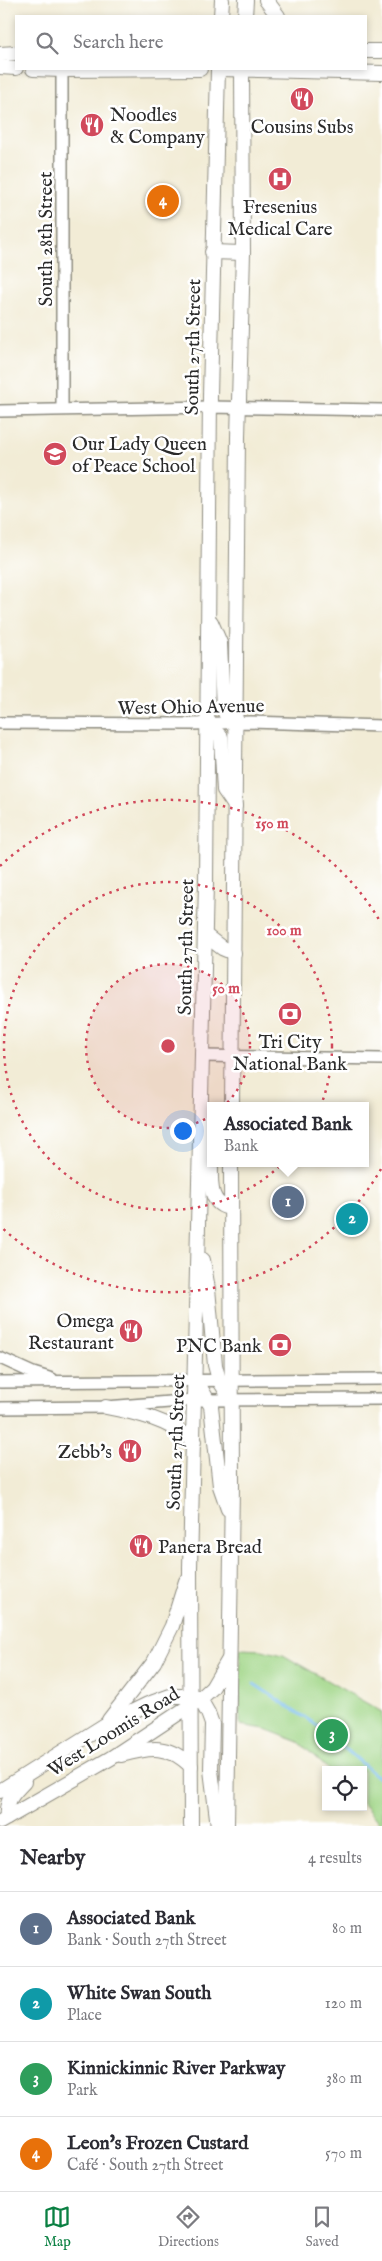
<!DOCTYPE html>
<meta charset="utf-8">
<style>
body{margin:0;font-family:"IM FELL English",serif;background:#f2f2f3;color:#2b2b33}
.controls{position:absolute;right:15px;bottom:15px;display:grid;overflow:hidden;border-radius:0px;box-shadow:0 2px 8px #0003}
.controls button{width:45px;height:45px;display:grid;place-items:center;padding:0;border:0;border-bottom:1px solid #e1e1e2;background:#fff;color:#2b2b33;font:25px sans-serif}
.you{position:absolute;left:182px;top:1130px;width:18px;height:18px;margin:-12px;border:4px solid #fff;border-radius:50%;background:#1a73e8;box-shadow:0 0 0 8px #1a73e833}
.badge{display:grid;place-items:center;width:32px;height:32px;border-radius:50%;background:#0b8043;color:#fff;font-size:16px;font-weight:700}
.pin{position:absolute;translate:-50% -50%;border:2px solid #fff;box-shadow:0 1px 5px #0006}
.popup{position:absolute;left:207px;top:1102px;width:162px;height:65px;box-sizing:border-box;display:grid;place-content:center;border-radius:0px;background:#fff;filter:drop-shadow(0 1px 4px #0005);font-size:16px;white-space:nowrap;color:#7c7c81}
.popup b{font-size:19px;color:#2b2b33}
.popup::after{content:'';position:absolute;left:50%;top:100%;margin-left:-10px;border:10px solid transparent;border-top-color:#fff}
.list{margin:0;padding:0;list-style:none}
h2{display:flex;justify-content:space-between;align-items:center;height:65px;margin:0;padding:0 20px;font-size:21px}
h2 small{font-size:16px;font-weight:400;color:#7c7c81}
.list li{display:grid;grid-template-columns:32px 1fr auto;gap:15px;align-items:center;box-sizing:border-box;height:75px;padding:0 20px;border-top:1px solid #e1e1e2}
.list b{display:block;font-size:19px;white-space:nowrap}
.list p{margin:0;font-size:16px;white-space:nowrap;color:#7c7c81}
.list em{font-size:16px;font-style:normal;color:#7c7c81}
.icon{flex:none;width:28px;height:28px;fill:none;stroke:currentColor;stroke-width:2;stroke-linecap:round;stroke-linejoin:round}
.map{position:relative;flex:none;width:382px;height:1826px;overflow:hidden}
.search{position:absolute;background:#fff;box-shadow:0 2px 8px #0003;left:15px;right:15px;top:15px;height:55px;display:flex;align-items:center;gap:12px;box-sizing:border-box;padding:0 18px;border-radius:0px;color:#7c7c81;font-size:19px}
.sheet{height:365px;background:#fff}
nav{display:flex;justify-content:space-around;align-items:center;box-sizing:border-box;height:70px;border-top:1px solid #e1e1e2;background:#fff;font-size:14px;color:#7c7c81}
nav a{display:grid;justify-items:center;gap:2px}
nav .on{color:#0b8043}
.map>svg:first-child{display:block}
.green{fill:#a0d687;stroke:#668059}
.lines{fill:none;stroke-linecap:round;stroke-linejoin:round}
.stream{stroke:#79bdef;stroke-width:3}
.minor-casing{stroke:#8e8c80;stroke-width:14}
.major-casing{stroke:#8e8c80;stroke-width:16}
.minor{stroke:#fff;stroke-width:11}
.major{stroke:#fff;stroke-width:14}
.ring{fill:none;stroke:#d1495b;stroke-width:2.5;stroke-dasharray:2.5 5}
.labels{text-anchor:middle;stroke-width:5;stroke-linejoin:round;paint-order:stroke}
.poi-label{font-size:19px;fill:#2b2b2b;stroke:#fff;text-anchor:start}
.street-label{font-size:19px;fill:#2b2b2b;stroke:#fff}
.centre{fill:#d1495b;stroke:#fff;stroke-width:2.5}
.ring-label{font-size:15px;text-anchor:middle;font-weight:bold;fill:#d1495b;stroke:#fff;stroke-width:5;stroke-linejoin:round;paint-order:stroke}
</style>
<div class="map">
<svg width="382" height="1826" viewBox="0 0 382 1826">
<rect width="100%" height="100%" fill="#fff"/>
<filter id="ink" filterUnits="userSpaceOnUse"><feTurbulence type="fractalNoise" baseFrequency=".02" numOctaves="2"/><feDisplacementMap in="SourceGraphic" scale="10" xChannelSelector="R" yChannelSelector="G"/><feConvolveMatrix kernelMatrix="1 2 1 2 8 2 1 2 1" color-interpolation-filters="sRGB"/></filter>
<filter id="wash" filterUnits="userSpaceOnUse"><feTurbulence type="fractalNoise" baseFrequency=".0096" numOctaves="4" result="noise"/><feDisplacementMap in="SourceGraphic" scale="20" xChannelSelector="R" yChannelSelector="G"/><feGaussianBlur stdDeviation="1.12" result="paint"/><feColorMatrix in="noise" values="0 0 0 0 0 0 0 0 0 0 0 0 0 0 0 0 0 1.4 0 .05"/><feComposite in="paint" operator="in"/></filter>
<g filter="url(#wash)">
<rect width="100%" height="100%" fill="#f2ecd6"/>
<!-- green -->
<polygon class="green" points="240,1649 262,1650 283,1655 382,1712 382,1826 363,1804 363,1770 329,1770 299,1742 265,1729 240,1725"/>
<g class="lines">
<!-- stream -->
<polyline class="stream" points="254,1684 324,1730 382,1781"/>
</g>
</g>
<g filter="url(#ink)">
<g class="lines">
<!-- minor casing -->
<g class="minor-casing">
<g id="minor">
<polyline points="62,409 62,69"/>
<polyline points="0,411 210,407 382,410"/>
<polyline points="0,723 193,724 250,722 382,726"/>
<polyline points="202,1056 382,1059"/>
<polyline points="0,1358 33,1373 52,1379"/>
<polyline points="0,1382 382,1379"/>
<polyline points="0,1408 106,1407 195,1400 382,1399"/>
</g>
</g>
<!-- major casing -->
<g class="major-casing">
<g id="major">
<polyline points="266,0 278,16"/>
<polyline points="221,16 222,0"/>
<polyline points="245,16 246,0"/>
<polyline points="366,51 382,51"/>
<polyline points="0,54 16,53"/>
<polyline points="0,67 16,68"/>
<polyline points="33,69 62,70 200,69"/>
<polyline points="220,69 382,73"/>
<polyline points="212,252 243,253"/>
<polyline points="211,622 220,643 223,707 225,713 235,722"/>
<polyline points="208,724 221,737 224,790 235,806"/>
<polyline points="205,935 222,948 234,953"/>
<polyline points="232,1106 238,437 243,253 242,69"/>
<polyline points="205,1130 210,1153"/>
<path d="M211,1163C211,1181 208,1206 231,1208"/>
<polyline points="203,1260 208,1289 215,1365 219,1380 231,1399"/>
<polyline points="196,1380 211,1406 220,1486 228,1509"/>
<path d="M106,1407C137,1413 170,1420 194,1442"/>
<polyline points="109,1720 154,1662 172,1626 186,1581"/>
<path d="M121,1755C151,1747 168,1744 191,1766"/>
<polyline points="0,1791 105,1725 148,1704 170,1696 190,1696 200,1699 208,1713 212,1724 211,1770 218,1826"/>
<path d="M7,1818C5,1801 13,1793 24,1782"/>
<polyline points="0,1822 111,1758 200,1699 212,1688 229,1659"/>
<polyline points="191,1826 190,1568 206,883 210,395 218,69"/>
<polyline points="227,1826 232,1486 231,1163"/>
</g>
</g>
<!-- minor -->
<use href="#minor" class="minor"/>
<!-- major -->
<use href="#major" class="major"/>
</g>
</g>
<!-- distance rings -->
<circle cx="168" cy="1046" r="82" fill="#d1495b" fill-opacity=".12"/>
<g class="ring">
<circle cx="168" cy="1046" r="82"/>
<circle cx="168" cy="1046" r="164"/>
<path d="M381 1169A246 246 0 0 1 0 1226M0 866A246 246 0 0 1 381 923"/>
</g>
<!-- icons -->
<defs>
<g id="restaurant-disc" transform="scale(1.25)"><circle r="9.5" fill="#d1495b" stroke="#fff"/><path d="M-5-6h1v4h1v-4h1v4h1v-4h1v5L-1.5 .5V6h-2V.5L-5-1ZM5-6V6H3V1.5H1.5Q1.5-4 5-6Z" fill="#fff"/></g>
<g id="hospital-disc" transform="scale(1.25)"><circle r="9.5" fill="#d1495b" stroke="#fff"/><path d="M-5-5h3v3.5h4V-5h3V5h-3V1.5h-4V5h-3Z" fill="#fff"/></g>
<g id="school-disc" transform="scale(1.25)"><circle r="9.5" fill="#d1495b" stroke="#fff"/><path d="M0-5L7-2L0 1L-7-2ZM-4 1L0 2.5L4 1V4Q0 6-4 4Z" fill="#fff"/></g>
<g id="bank-disc" transform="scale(1.25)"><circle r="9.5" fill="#d1495b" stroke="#fff"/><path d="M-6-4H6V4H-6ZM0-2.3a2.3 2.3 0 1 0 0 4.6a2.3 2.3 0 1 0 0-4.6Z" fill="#fff"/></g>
</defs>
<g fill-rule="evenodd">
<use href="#restaurant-disc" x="302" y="99"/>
<use href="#restaurant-disc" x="92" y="125"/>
<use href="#hospital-disc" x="280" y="179"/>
<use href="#school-disc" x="55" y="454"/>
<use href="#bank-disc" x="290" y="1014"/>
<use href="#restaurant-disc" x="131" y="1331"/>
<use href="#bank-disc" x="280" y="1345"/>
<use href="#restaurant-disc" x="130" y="1451"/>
<use href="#restaurant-disc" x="141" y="1546"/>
</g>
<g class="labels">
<!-- poi labels -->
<g class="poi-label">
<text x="110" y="121">Noodles<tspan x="110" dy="22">&amp; Company</tspan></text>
<text x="302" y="133" text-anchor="middle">Cousins Subs</text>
<text x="280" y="213" text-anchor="middle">Fresenius<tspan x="280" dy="22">Medical Care</tspan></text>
<text x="72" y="450">Our Lady Queen<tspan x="72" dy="22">of Peace School</tspan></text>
<text x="290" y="1048" text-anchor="middle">Tri City<tspan x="290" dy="22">National Bank</tspan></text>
<text x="114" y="1327" text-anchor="end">Omega<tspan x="114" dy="22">Restaurant</tspan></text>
<text x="262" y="1352" text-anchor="end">PNC Bank</text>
<text x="112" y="1458" text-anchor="end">Zebb's</text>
<text x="158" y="1553">Panera Bread</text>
</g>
<!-- street labels -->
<g class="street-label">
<text transform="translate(45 239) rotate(-90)" y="7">South 28th Street</text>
<text transform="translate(192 347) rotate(-89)" y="7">South 27th Street</text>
<text transform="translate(191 706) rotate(-1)" y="7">West Ohio Avenue</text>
<text transform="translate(185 947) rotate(-89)" y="7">South 27th Street</text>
<text transform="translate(175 1442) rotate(-88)" y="7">South 27th Street</text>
<text transform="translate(113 1731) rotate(-32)" y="7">West Loomis Road</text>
</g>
</g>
<circle cx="168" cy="1046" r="8" class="centre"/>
<g class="ring-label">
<text x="272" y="828">150 m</text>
<text x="284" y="935">100 m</text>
<text x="226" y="993">50 m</text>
</g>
</svg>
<div class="controls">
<button><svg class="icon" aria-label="locate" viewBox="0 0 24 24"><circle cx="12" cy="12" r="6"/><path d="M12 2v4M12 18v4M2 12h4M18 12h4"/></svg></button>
</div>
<div class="you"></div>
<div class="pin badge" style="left:288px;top:1202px;background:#5c6f8a">1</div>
<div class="popup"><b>Associated Bank</b>Bank</div>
<div class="pin badge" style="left:352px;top:1219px;background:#0f9aa8">2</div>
<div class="pin badge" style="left:332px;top:1735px;background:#2e9e5b">3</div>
<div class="pin badge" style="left:163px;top:201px;background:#e8710a">4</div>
<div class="search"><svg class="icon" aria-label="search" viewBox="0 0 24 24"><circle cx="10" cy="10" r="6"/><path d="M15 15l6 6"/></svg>Search here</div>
</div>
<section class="sheet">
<h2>Nearby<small>4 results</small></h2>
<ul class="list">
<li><span class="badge" style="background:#5c6f8a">1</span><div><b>Associated Bank</b><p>Bank · South 27th Street</p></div><em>80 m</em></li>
<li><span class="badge" style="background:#0f9aa8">2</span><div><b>White Swan South</b><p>Place</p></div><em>120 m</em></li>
<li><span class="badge" style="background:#2e9e5b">3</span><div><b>Kinnickinnic River Parkway</b><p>Park</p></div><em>380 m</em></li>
<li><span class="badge" style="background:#e8710a">4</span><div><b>Leon's Frozen Custard</b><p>Café · South 27th Street</p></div><em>570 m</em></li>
</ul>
</section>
<nav>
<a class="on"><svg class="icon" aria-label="map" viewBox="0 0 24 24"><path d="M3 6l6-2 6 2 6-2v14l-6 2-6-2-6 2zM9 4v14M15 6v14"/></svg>Map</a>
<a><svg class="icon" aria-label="directions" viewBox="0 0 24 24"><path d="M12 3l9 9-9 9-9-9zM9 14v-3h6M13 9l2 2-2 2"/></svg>Directions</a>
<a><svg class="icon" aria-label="saved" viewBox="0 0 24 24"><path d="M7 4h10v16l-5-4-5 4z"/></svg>Saved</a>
</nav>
